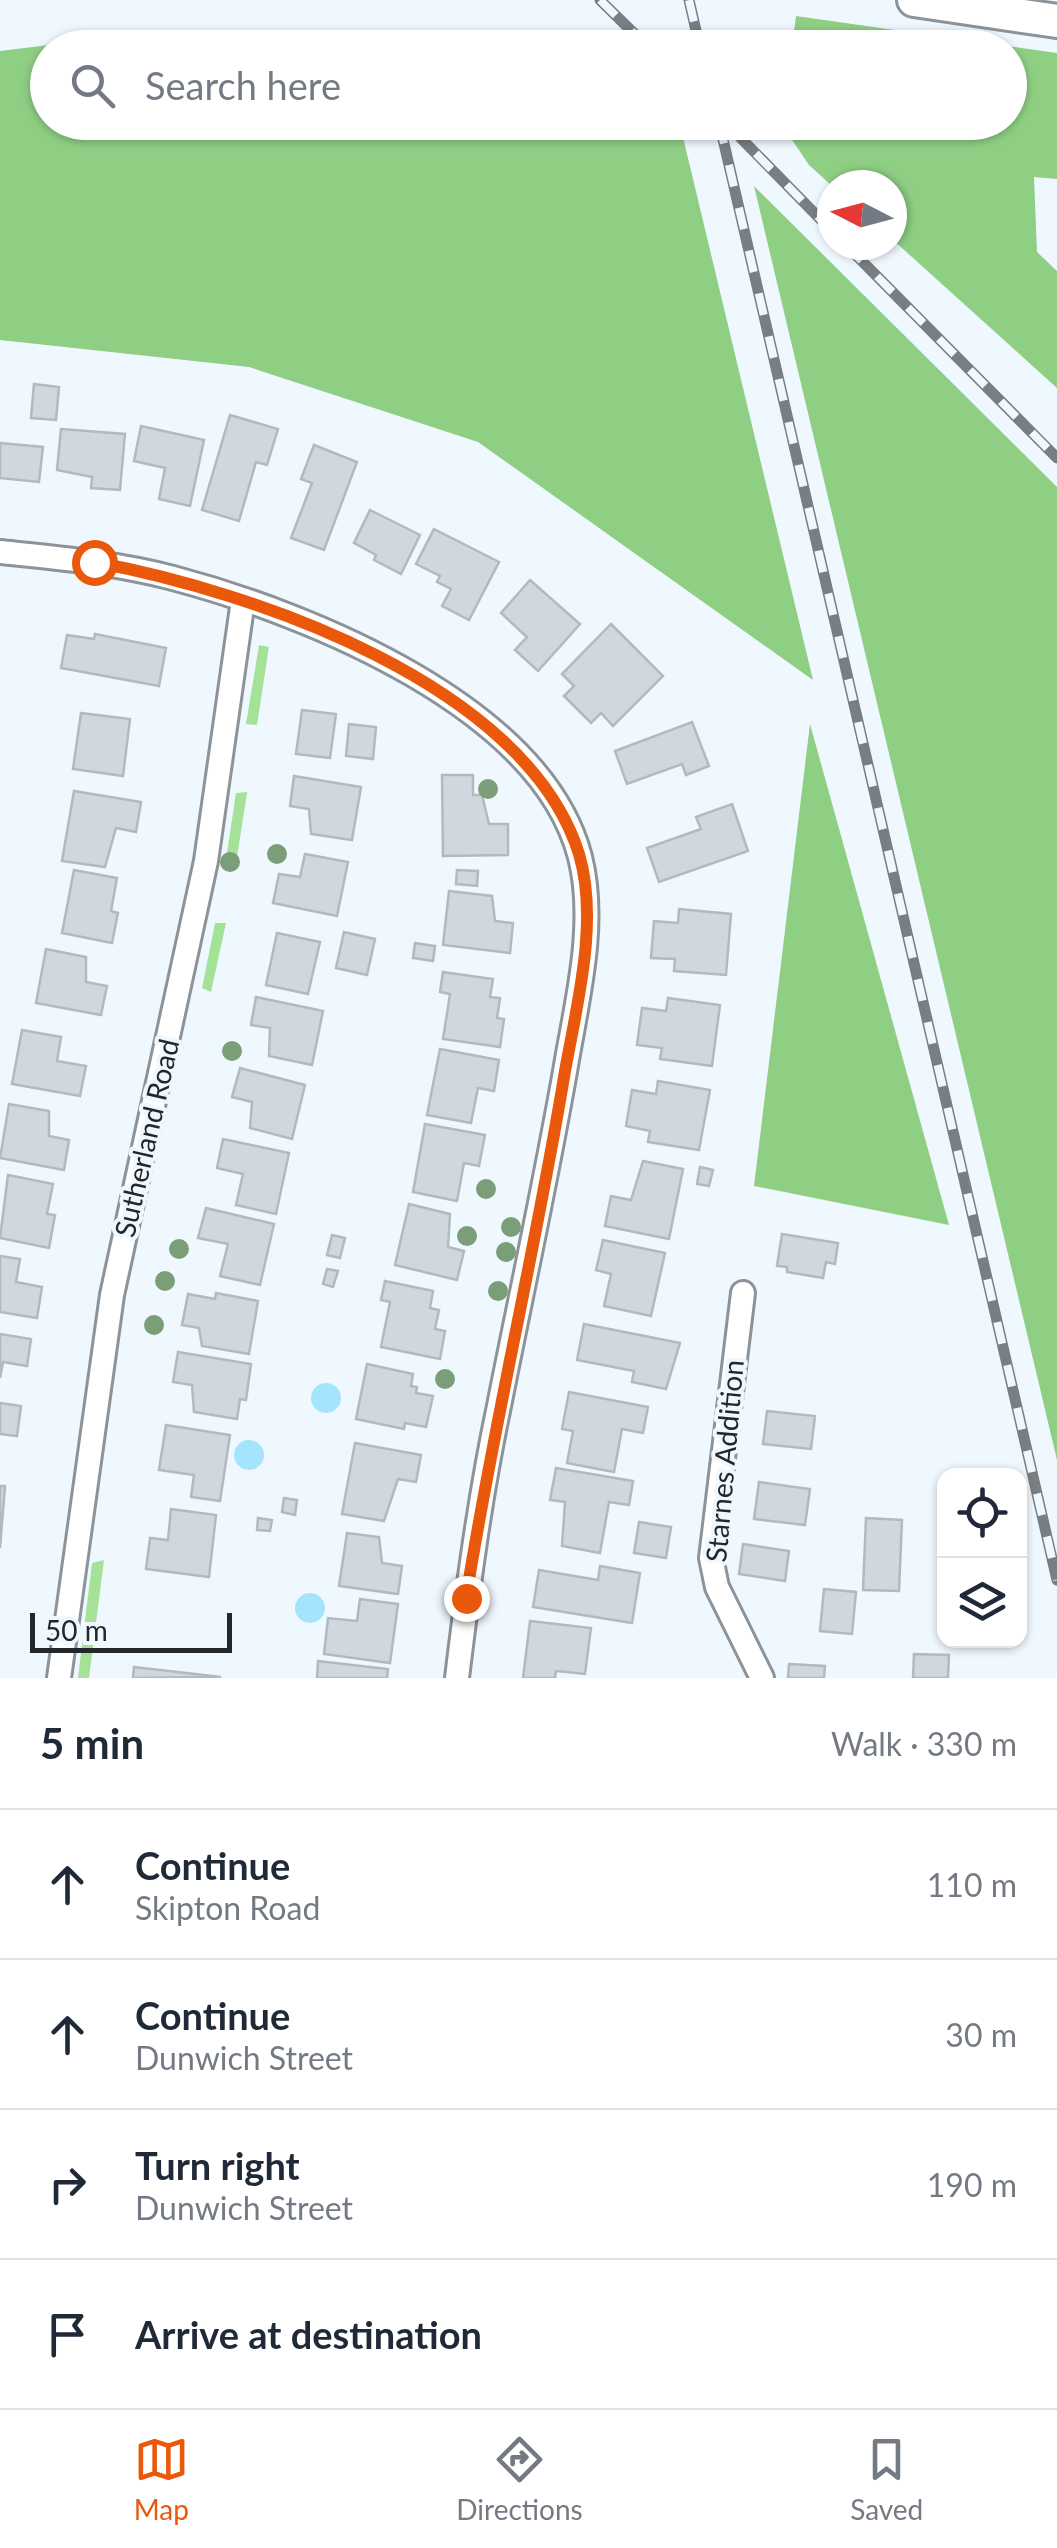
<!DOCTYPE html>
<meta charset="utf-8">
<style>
body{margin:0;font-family:Lato,sans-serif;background:#f2f2f3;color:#1f2937}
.controls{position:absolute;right:30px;bottom:30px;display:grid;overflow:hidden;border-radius:20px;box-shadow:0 2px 8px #0004}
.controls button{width:90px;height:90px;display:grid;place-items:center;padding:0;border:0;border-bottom:2px solid #e0e1e3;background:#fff;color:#1f2937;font:50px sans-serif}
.compass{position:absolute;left:817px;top:170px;width:90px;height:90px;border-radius:50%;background:#fff;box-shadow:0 2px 8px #0004;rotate:276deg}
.scale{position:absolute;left:30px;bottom:25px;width:202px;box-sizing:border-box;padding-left:10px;border:5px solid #242729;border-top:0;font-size:28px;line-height:35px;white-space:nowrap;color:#242729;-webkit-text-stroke:8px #f0f8ff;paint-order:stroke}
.stop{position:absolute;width:30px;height:30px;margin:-22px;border:8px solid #ea580c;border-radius:50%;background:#fff}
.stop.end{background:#ea580c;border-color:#fff;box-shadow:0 2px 10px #0008}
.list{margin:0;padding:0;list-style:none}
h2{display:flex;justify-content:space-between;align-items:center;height:130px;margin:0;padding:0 40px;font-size:42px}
h2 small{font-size:32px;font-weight:400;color:#747a83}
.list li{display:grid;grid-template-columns:65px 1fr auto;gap:30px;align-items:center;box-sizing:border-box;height:150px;padding:0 40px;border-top:2px solid #e0e1e3}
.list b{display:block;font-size:38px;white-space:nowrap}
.list p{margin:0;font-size:32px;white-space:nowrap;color:#747a83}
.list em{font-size:32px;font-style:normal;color:#747a83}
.icon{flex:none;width:55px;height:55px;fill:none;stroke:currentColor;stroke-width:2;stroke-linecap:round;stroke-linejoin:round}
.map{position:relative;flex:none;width:1057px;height:1678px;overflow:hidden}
.search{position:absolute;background:#fff;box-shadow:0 2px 8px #0004;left:30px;right:30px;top:30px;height:110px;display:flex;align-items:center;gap:25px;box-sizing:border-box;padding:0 35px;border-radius:55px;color:#747a83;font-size:38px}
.sheet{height:730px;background:#fff}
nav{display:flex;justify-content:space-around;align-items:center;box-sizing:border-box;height:140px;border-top:2px solid #e0e1e3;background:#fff;font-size:28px;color:#747a83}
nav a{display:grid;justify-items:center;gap:5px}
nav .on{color:#ea580c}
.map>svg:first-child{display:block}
.green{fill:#a3e297}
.forest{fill:#8fcf84}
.water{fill:#a4e4fd}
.building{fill:#d0d7de;stroke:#b2bac0;stroke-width:2.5}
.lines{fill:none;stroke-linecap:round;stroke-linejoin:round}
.street-casing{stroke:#8c9399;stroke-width:28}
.secondary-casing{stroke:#8c9399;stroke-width:38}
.street{stroke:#fff;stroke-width:22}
.secondary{stroke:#fff;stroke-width:32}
.rail-casing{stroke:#797e82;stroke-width:11}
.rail{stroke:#f0f8ff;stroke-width:8;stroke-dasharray:22;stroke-linecap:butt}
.tree{fill:#799e78}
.route{stroke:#ea580c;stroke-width:12}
.labels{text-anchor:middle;stroke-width:8;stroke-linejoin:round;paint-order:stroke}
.street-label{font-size:28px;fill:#242729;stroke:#f0f8ff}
</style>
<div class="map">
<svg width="1057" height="1678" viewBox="0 0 1057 1678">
<rect width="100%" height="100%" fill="#f0f8ff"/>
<!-- green -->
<g class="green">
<polygon points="259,645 269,647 257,725 246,724"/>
<polygon points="247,792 247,793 235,870 225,866 236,793"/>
<polygon points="215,923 226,923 211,992 202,988"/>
<polygon points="104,1560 89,1678 78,1678 92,1563"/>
</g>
<!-- forest -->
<g class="forest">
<polygon points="796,16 1057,53 1057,179 1034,177 1037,252 1057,271 1057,388 892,239 892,185 832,186 809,165 782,125 1010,122 1010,48 792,47"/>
<polygon points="589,35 601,47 48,48 48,122 673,123 682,133 813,680 478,442 249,367 0,340 0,51 98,39"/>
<polygon points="754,186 1057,487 1057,1460"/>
<polygon points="810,724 949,1225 754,1186"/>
</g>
<!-- water -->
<g class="water">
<circle cx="326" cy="1398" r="15"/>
<circle cx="249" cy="1455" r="15"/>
<circle cx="310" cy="1608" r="15"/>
</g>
<!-- building -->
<g class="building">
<polygon points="34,384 59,387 56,420 31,418"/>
<polygon points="230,415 278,429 267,465 256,462 239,521 202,510"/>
<polygon points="141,426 204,440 190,506 159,499 165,468 134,461"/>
<polygon points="61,429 125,434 120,490 91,488 92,477 57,470"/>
<polygon points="0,443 43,447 39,482 0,478"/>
<polygon points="314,445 357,462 324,550 291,538 312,483 301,479"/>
<polygon points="370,510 420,535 401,574 374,560 376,555 354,543"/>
<polygon points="434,529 499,562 469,620 442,606 451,589 437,582 440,576 416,564"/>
<polygon points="530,580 580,624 538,671 515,650 527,637 501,613"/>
<polygon points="611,624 663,676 613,726 601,713 591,723 564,696 574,686 562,674"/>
<polygon points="95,634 166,648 159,686 61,668 67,635 94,639"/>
<polygon points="302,710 336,714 330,758 296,754"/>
<polygon points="81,713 130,719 123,776 73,769"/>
<polygon points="692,722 709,766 686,775 682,764 627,784 615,751"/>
<polygon points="349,724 376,727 373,759 346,756"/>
<polygon points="442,775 473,775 473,795 482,795 489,824 508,824 508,855 443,856"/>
<polygon points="294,776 361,787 352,840 311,834 309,809 290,806"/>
<polygon points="74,791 141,802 136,832 116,828 105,867 62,861"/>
<polygon points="732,804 748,851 659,882 647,848 701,829 696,817"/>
<polygon points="305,854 348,862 337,916 273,903 279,874 300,877"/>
<polygon points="74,870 117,878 111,911 118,913 112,943 62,933"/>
<polygon points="457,870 478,871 477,886 456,884"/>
<polygon points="449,891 492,896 495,921 513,923 510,953 443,945"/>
<polygon points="679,909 731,914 726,975 674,971 675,959 651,958 654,921 678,923"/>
<polygon points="344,932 375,939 367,975 336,968"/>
<polygon points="277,933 320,942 308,994 266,985"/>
<polygon points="415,943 435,946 433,961 413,958"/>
<polygon points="46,949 86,957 86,982 107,986 101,1015 36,1003"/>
<polygon points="443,972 493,979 490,997 500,998 497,1018 504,1019 500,1047 443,1039 450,994 440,992"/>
<polygon points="256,997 323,1011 312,1065 269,1056 270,1028 251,1025"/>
<polygon points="668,998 720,1005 712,1066 660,1059 662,1048 637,1045 642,1008 666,1011"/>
<polygon points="22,1030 61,1037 57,1061 86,1066 80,1096 12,1084"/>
<polygon points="440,1049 499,1060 494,1091 478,1088 471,1123 427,1115"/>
<polygon points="240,1068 305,1085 292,1139 250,1128 252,1102 232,1097"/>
<polygon points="658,1081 710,1090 699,1150 648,1142 650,1131 626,1126 632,1090 656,1094"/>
<polygon points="9,1104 49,1111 49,1136 69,1140 64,1170 0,1158"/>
<polygon points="425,1124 485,1135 479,1166 464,1163 457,1201 413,1192"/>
<polygon points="223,1139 289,1153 276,1214 236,1205 243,1174 217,1168"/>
<polygon points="643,1161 683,1169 669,1239 605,1226 611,1196 631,1200"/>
<polygon points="700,1167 713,1170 709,1186 697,1184"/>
<polygon points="8,1175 53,1184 47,1214 55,1215 49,1248 0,1238"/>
<polygon points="409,1204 450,1214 448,1247 464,1251 457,1280 395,1265"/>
<polygon points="206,1208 274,1224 260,1285 220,1276 228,1244 198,1238"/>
<polygon points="782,1234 838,1243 835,1264 826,1262 823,1278 787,1272 787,1267 777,1266"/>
<polygon points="332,1235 345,1238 340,1258 327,1255"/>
<polygon points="603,1240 665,1253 651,1316 604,1306 611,1274 596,1270"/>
<polygon points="0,1256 20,1259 16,1282 42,1287 37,1318 0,1312"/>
<polygon points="327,1269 338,1271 333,1287 323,1284"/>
<polygon points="385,1281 433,1291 430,1308 439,1310 435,1329 445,1331 440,1359 381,1347 390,1302 381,1300"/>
<polygon points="216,1293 258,1301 249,1354 202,1346 199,1328 182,1325 188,1294 215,1299"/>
<polygon points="584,1324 680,1343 666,1389 632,1382 634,1371 577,1360"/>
<polygon points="0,1334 31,1339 27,1366 3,1362 0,1378"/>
<polygon points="178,1352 251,1364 246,1400 240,1399 237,1419 194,1412 192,1385 173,1382"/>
<polygon points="367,1364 413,1374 411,1386 417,1387 416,1393 433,1396 426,1427 405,1423 404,1429 356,1419"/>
<polygon points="569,1392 648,1407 643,1433 622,1429 614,1472 567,1463 573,1431 562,1429"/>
<polygon points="0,1403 21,1406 17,1436 0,1434"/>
<polygon points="767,1411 815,1416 811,1449 763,1444"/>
<polygon points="166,1425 230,1435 220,1501 191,1497 194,1475 159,1470"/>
<polygon points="355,1443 421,1455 416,1482 398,1479 384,1521 342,1514"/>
<polygon points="556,1468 633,1481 629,1505 609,1502 600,1553 562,1546 565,1502 550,1500"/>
<polygon points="759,1482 810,1489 805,1525 754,1519"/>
<polygon points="0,1486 5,1486 0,1548"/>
<polygon points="284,1498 297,1500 295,1515 282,1512"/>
<polygon points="171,1509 216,1515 209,1577 146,1569 150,1538 168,1540"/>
<polygon points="258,1518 272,1520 270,1531 257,1530"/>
<polygon points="866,1518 902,1520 899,1591 863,1590"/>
<polygon points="639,1522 671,1527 666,1558 634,1553"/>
<polygon points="347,1533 379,1537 382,1563 402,1566 398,1594 339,1586"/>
<polygon points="743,1544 789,1551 785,1581 739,1574"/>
<polygon points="600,1566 640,1573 632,1623 533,1607 539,1570 598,1580"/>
<polygon points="824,1589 856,1592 852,1634 820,1631"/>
<polygon points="360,1599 398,1604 390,1663 324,1654 328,1618 357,1621"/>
<polygon points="530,1621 591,1628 585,1674 556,1671 555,1678 523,1678"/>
<polygon points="914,1654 949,1655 948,1678 913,1678"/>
<polygon points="318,1661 388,1669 387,1678 317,1678"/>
<polygon points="789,1664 825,1666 824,1678 788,1678"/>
<polygon points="134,1667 221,1677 133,1678"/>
</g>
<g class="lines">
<!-- street casing -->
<g class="street-casing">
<g id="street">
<path d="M0,552C58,558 116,563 173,578C309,614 541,707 580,857C596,920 579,992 568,1054C548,1172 522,1289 499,1406C480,1496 468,1587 457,1678"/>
<polyline points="743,1293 711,1558 717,1587 762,1678"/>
<polyline points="59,1678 112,1295 206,861 243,600"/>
</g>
</g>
<!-- secondary casing -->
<g class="secondary-casing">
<polyline id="secondary" points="914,0 1057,21"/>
</g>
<!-- street -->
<use href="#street" class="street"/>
<!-- secondary -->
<use href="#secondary" class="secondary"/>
<!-- rail casing -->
<g class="rail-casing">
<g id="rail">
<polyline points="600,0 649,48"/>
<polyline points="689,0 700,48"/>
<polyline points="719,122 1057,1580"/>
<polyline points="725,122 832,231"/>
<polyline points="846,245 1057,458"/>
</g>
</g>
<!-- rail -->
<use href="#rail" class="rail"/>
</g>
<!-- trees -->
<g class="tree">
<circle cx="488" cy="789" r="10"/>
<circle cx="277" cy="854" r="10"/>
<circle cx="230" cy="862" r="10"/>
<circle cx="232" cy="1051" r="10"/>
<circle cx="486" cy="1189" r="10"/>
<circle cx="511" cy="1227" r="10"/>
<circle cx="467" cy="1236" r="10"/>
<circle cx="179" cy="1249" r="10"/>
<circle cx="506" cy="1252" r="10"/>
<circle cx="165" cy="1281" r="10"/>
<circle cx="498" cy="1291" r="10"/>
<circle cx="154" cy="1325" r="10"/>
<circle cx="445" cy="1379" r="10"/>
</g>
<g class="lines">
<!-- route -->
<path class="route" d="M94,562C252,591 526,684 579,854C599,921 577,1004 565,1071C536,1248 494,1421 466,1598"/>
</g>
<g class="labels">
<!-- street labels -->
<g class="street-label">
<text transform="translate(147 1138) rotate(-77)" y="10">Sutherland Road</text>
<text transform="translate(725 1461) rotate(-85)" y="10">Starnes Addition</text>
</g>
</g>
</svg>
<div class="controls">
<button><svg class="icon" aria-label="locate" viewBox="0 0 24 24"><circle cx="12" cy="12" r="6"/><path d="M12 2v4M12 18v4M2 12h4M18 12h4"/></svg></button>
<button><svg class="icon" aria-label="layers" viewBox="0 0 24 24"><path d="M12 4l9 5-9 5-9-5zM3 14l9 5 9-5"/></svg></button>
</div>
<svg class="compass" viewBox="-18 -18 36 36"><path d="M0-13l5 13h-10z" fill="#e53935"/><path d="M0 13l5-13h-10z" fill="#747a83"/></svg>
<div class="scale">50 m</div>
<div class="stop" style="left:94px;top:562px"></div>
<div class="stop end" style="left:466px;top:1598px"></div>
<div class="search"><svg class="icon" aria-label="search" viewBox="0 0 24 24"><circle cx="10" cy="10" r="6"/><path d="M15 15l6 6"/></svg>Search here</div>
</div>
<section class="sheet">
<h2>5 min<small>Walk · 330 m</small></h2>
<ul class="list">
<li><svg class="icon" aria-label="ahead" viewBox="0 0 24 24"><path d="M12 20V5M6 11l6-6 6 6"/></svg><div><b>Continue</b><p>Skipton Road</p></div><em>110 m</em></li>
<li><svg class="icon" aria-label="ahead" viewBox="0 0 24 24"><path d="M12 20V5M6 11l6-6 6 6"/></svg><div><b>Continue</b><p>Dunwich Street</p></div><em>30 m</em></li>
<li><svg class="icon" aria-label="right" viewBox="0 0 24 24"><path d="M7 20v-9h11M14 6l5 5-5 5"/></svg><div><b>Turn right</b><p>Dunwich Street</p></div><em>190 m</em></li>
<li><svg class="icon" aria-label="arrive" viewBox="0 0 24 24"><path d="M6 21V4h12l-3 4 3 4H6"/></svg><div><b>Arrive at destination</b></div></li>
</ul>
</section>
<nav>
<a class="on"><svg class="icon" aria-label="map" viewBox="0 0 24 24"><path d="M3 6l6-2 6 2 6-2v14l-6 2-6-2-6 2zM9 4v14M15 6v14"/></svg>Map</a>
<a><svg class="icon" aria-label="directions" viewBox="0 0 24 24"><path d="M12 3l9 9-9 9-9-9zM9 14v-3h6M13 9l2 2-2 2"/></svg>Directions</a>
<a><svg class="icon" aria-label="saved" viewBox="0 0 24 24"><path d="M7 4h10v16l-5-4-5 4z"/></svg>Saved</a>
</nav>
